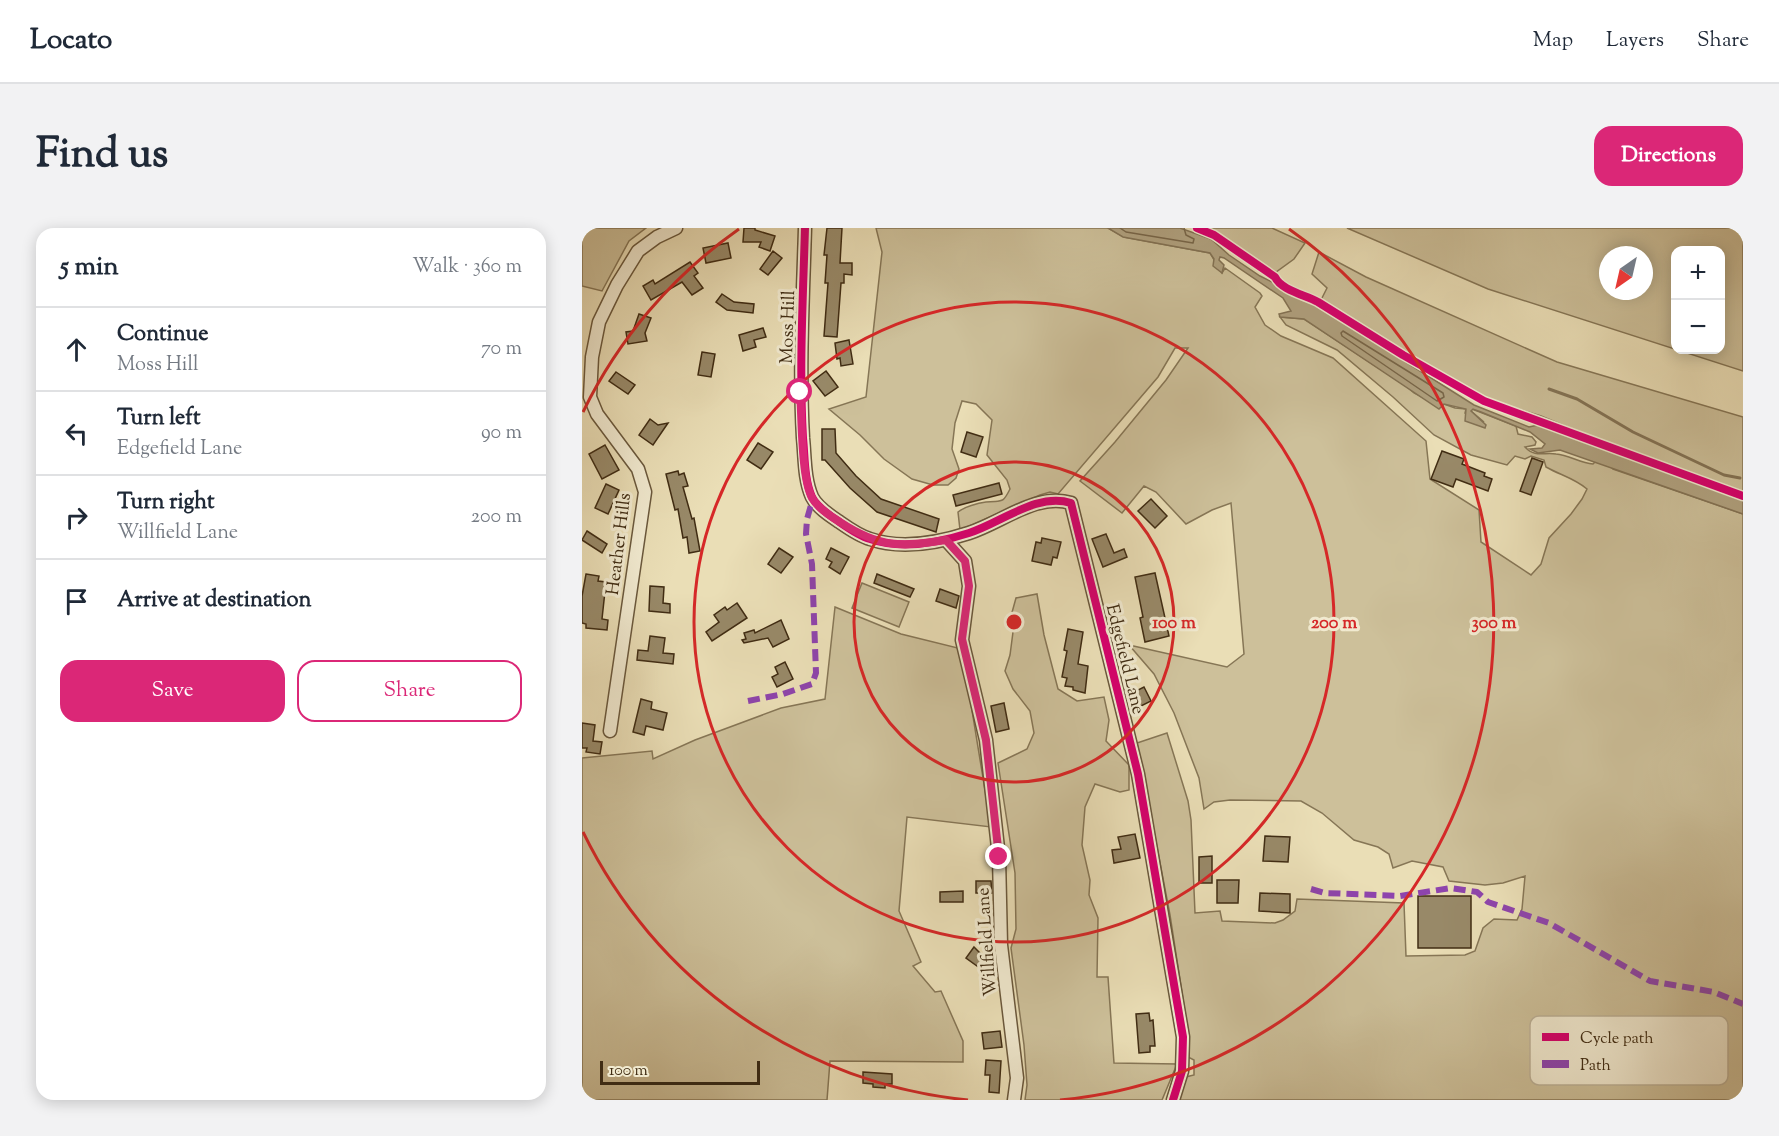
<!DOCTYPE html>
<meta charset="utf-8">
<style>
body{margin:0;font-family:"Sorts Mill Goudy",serif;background:#f2f2f3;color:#1f2937}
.controls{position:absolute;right:18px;top:18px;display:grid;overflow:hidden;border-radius:12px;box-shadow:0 3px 15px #0003}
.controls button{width:54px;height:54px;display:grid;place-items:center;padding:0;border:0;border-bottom:2px solid #e0e1e3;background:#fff;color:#1f2937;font:30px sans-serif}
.compass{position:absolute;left:1017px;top:18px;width:54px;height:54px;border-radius:50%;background:#fff;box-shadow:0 3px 15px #0003;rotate:214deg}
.scale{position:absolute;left:18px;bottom:15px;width:160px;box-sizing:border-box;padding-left:6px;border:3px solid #402c13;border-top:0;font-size:16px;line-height:21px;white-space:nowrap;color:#402c13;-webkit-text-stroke:4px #f1ead0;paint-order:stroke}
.stop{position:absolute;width:18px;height:18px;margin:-14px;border:4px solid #db2777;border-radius:50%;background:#fff}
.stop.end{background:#db2777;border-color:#fff;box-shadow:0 2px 6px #0008}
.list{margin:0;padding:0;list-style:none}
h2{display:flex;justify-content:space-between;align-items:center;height:78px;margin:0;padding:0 24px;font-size:26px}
h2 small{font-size:20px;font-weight:400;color:#747a83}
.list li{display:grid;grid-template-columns:39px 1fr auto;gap:18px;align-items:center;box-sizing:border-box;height:84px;padding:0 24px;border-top:2px solid #e0e1e3}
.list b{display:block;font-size:22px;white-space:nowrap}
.list p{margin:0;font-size:20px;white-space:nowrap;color:#747a83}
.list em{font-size:20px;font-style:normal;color:#747a83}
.actions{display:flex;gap:12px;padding:18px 24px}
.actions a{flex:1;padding:14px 0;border:2px solid #db2777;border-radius:18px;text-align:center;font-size:21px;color:#db2777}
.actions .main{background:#db2777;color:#fff}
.icon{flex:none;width:33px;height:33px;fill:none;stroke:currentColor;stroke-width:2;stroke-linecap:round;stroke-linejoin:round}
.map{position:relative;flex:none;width:1161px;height:872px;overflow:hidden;border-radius:18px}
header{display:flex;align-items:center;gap:36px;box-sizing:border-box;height:84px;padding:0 30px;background:#fff;border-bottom:2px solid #e0e1e3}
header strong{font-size:28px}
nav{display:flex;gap:33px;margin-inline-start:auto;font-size:21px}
.intro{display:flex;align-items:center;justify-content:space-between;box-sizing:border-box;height:144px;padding:0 36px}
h1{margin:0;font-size:42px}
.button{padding:15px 27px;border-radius:18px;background:#db2777;color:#fff;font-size:21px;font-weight:700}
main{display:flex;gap:36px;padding:0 36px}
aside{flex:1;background:#fff;border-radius:18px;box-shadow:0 3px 15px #0003}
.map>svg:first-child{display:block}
.green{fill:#cdc09a;stroke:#867656;stroke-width:1.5;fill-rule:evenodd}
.water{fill:#b0a17f;stroke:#837254;stroke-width:1.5}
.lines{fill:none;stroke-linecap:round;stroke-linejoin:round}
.shore{stroke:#786649;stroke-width:1.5}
.stream{stroke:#837254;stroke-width:3}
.building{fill:#988968;stroke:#402c13;stroke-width:1.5}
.minor-casing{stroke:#6a583c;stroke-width:15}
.minor{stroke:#f1ead0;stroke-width:12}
.quiet{stroke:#8e44ad;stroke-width:6;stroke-dasharray:12 6;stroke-linecap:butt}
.cycleway-casing{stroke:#f1ead0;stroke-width:11}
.cycleway{stroke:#d6006c;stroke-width:8}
.route{stroke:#db2777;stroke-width:8}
.ring{fill:none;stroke:#d62828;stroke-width:3}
.labels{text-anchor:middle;stroke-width:6;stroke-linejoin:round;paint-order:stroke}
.street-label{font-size:18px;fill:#402c13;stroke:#f1ead0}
.key{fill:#f1ead0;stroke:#bcb197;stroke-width:1.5}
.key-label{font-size:16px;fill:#402c13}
.centre{fill:#d62828;stroke:#f1ead0;stroke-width:3}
.ring-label{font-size:18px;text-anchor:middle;font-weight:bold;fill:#d62828;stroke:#f1ead0;stroke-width:6;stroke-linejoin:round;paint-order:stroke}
</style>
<header>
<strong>Locato</strong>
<nav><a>Map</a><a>Layers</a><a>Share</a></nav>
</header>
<div class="intro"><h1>Find us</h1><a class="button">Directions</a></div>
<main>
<aside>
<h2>5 min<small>Walk · 360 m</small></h2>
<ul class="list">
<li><svg class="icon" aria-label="ahead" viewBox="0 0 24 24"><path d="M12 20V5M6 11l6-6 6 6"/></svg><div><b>Continue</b><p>Moss Hill</p></div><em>70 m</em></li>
<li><svg class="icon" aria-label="left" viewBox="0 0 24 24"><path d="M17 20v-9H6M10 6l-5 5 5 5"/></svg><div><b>Turn left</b><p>Edgefield Lane</p></div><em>90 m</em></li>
<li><svg class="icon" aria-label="right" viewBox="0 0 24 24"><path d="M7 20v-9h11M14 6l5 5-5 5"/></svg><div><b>Turn right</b><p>Willfield Lane</p></div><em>200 m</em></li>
<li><svg class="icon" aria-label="arrive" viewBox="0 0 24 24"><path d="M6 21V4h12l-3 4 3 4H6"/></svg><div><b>Arrive at destination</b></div></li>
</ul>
<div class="actions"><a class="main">Save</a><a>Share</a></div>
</aside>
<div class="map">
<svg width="1161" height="872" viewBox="0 0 1161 872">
<rect width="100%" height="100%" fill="#eadeb6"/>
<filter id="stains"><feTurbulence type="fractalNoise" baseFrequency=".00333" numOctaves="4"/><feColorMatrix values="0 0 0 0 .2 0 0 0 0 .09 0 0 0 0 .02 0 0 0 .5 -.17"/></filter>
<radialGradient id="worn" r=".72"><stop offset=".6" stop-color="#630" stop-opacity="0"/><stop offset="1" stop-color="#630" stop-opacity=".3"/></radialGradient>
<!-- green -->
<g class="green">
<polygon points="0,0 64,0 47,13 20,63 0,58"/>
<path d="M294,0H526L542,9L628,25L640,45L643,40L678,65L680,68L673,79L683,97L699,108L751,130L844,213L848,251L897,282L899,314L949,347L959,336L967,310L989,286L1000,271L1005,261C992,250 978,247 964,239L962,232L949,228L943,231L933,228L925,237L889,227L852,207L811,169L755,122L704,97L698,89L722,91L824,158L832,165L859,179L862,176L873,180L884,181L883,185L902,194L889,183L890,181L934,198L936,206L950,209L954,214L953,217L943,219C953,230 962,224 974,226C987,227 998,235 1011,236L1019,228L1031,241L1161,286V872H595L604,849L612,847V832L606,829V804L588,687L555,515L585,505L606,573L609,592L613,685L638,683L640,693L693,695L701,692L713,683L715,671L822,675L824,728L883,727L893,723L901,700L912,691L935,692L940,681L943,648L921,655L903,657L867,653L861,639L830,633L811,640L807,626L796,619L772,612L740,585L719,573L648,572L632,574L622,581L617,550L592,485L572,446L547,417L645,439L662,426L649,275L630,282L604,296L574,264L562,258L540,285L498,253L533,214L584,152L606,120H593L576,149L476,266L468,264L458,267L378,302L376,284C382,279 396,275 404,274C420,272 420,277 428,261L425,252L405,227L410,192L394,176L380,173L373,195L370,221L377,241L374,250L366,257H351L330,251L302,231L278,207L247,181L284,169L300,24Z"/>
<polygon points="625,0 690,0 723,15 712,31 694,44 674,33"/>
<path d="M765,0H1161V143L906,61ZM1094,22H1138V122H1094ZM1026,27H1062V63H1026Z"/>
<polygon points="737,24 784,49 975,134 1161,189 1161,265 1029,217 959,188 911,173 875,155 739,72 745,60 730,46"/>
<polygon points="280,355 327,374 317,399 270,380"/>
<polygon points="455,366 462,407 476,461 495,473 522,469 527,492 524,513 547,537 547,562 538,564 513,556 503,579 500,617 508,652 507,667 516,690 515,749 526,749 532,835 595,836 580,872 443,872 445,857 442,817 429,720 434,701 433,645 416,535 445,521 452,505 448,483 431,461 423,443 428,427 431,404 429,388 434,370"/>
<polygon points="253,379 319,406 380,421 409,599 325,589 317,683 339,734 331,738 353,764 359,763 381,813 381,834 248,833 245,872 0,872 0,530 70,523 71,531 113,512 199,480 243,471"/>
</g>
<!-- water -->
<polygon class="water" points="526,0 598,0 629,11 647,27 678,48 724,71 892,177 947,199 956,197 1161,273 1161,286 978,222 956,225 948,221 960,220 963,216 948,204 899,184 891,181 889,183 904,197 903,200 883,193 884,181 862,176 857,181 722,91 698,89 697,86 709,83 701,70 642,30 638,29 637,32 642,37 640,45 631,38 632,31 628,25 541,9"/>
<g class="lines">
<!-- shore -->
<g class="shore">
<polyline points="538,0 544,4 611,15 612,11 604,7 602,0"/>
<polygon points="761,103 861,165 862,169 855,173 760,108 759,105"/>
</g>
<!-- stream -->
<polyline class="stream" points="967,161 995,171 1051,204 1142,247 1158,250"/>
</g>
<!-- building -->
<g class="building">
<polygon points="162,0 173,0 173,2 193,8 188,23 177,19 179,14 161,14"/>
<polygon points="245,0 260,0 258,35 270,35 270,47 262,46 262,55 259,55 255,109 242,108 246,55 243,55 245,27 242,27"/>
<polygon points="146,15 149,30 124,35 121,20"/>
<polygon points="191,23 200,30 186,47 178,41"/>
<polygon points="108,34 116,45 112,48 121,60 110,67 100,54 69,72 61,58 71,52 73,56"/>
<polygon points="140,66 152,74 172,76 171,85 145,82 134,74"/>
<polygon points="57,86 69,90 63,105 65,113 46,116 44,104 51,103"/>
<polygon points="181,100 184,109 172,112 174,119 161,123 157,107"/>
<polygon points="267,112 271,136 259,138 258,130 255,131 253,115"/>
<polygon points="120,124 133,126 129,149 116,147"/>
<polygon points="244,143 256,159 243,168 231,153"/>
<polygon points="34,144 53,157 46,166 27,153"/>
<polygon points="68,191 76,197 86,195 71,217 57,207"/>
<polygon points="240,201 253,201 254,225 274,248 299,271 357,291 354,304 295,284 268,260 243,232 240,232"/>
<polygon points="385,204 401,209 394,229 379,224"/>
<polygon points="176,215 191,224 179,241 165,232"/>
<polygon points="23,217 37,242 20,251 7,226"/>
<polygon points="860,223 882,231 880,236 903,245 902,248 910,251 906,263 874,251 871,259 849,251"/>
<polygon points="950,230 961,234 949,267 938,263"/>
<polygon points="96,243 97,247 102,245 106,258 101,259 110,291 112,290 118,323 107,325 105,309 101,310 96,281 93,282 84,246"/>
<polygon points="417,255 420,266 374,278 371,267"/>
<polygon points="24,256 37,262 26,286 13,280"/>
<polygon points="569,271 585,288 573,300 556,283"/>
<polygon points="5,303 25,316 20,325 0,312"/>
<polygon points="524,306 532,325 542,321 545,329 521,339 510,311"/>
<polygon points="460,310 479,314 475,330 471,329 469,337 450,333 454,314 459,315"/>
<polygon points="197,320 211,329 199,345 186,336"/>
<polygon points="249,320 267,329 258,346 247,339 250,334 244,331"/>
<polygon points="573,345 587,408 563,414 558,390 561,389 553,349"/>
<polygon points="4,346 17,348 16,353 24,354 20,391 26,392 25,402 4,400 4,396 0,395 0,368"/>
<polygon points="295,346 332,361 328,369 292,355"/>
<polygon points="68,358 82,359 81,375 88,376 88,385 67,383"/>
<polygon points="358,361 377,368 374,380 354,373"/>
<polygon points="155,375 165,390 130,413 124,404 137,394 132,387 143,379 145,382"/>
<polygon points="199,392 207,411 191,419 186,410 162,415 160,412 164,411 162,405 172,402 173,405"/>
<polygon points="486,401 501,404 496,436 506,438 503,465 491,462 491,459 483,458 485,450 480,449 485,423 482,422"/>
<polygon points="68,408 83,410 81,425 92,426 91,436 55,432 56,422 66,423"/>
<polygon points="203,434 211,451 195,459 190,449 196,446 193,439"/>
<polygon points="562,459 569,473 555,480 548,466"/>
<polygon points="59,471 70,474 69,481 85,485 81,502 64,498 62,507 51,504"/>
<polygon points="422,475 427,501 414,504 409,478"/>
<polygon points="0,495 13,497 11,513 20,514 18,526 4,524 5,520 0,520"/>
<polygon points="553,606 558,630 532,635 530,622 539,621 536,609"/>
<polygon points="683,608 708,609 706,634 681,633"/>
<polygon points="630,628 630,655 617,655 617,629"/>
<polygon points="635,652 657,652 656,675 635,675"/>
<polygon points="394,653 409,653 410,665 394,665"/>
<polygon points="381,663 381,674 358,674 358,664"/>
<polygon points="678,665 708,666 708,685 677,683"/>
<rect x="836" y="668" width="53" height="52"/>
<polygon points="392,719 402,729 395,738 384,730"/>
<polygon points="567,785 568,793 571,792 573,818 568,818 568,824 557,825 554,786"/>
<polygon points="418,803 420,819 402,821 400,805"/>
<polygon points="404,832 419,833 417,865 407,864 408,847 403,847"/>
<polygon points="281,844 310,846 310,856 303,856 303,860 291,859 291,856 281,855"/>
</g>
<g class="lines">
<!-- minor casing -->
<g class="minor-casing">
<g id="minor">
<path d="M223,0C221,70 217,140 221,210C223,229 222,251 230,269C235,279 247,287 256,293C266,300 277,308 288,311C320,322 356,315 387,305C419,295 455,264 489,275L556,546L601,809L600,843L591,872"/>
<polyline points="364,312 383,333 387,358 380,412 404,512 417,629 419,717 435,850 432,872"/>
<polyline points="28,503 63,264 56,241 15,186 8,169 10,129 17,94 35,57 56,23 75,9 94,0"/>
</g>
</g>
<!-- minor -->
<use href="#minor" class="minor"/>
<!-- quiet -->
<g class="quiet">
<polyline points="166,473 201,466 230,456 234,445 230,336 224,306 225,291 231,270"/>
<polyline points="729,661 743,665 818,668 869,660 895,664 906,674 967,695 1068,753 1132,764 1161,776"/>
</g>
<!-- cycleway casing -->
<g class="cycleway-casing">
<g id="cycleway">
<path d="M223,0C221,70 217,140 221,210C223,229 222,251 230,269C235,279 247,287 256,293C266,300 277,308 288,311C320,322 356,315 387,305C419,295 455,264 489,275L556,546L601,809L600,843L591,872"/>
<path d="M615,0L632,7L693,49C699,62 723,67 736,74L821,127L902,173L1161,268"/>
</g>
</g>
<!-- cycleway -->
<use href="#cycleway" class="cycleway"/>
</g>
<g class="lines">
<!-- route -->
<path class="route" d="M218,164C220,189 219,249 230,270C236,280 248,288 258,294C298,320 318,319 364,312L383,333L387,358L380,411L404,512L417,629"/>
</g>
<!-- distance rings -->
<g class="ring">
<circle cx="432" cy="394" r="160"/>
<circle cx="432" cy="394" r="320"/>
<path d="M386 872A480 480 0 0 1 1 604M1 184A480 480 0 0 1 157 1M707 1A480 480 0 0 1 478 872"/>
</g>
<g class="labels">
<!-- street labels -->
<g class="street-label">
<text transform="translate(205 99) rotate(-88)" y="6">Moss Hill</text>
<text transform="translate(36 316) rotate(-83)" y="6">Heather Hills</text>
<text transform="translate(544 431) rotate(76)" y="6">Edgefield Lane</text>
<text transform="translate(404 714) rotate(-94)" y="6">Willfield Lane</text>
</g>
</g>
<!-- legend -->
<rect x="948" y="788" width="198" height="69" rx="9" class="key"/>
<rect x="960" y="805" width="27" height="8" fill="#d6006c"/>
<rect x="960" y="832" width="27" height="8" fill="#8e44ad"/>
<g class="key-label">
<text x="998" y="815">Cycle path</text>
<text x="998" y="842">Path</text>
</g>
<circle cx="432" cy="394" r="9" class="centre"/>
<g class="ring-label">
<text x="592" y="400">100 m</text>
<text x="752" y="400">200 m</text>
<text x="912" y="400">300 m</text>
</g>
<rect width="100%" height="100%" filter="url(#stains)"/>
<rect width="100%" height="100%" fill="url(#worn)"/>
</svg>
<div class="controls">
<button>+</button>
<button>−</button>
</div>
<svg class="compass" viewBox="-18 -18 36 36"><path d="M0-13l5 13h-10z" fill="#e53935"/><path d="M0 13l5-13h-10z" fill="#747a83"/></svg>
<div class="scale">100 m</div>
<div class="stop" style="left:218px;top:164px"></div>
<div class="stop end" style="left:417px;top:629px"></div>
</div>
</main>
